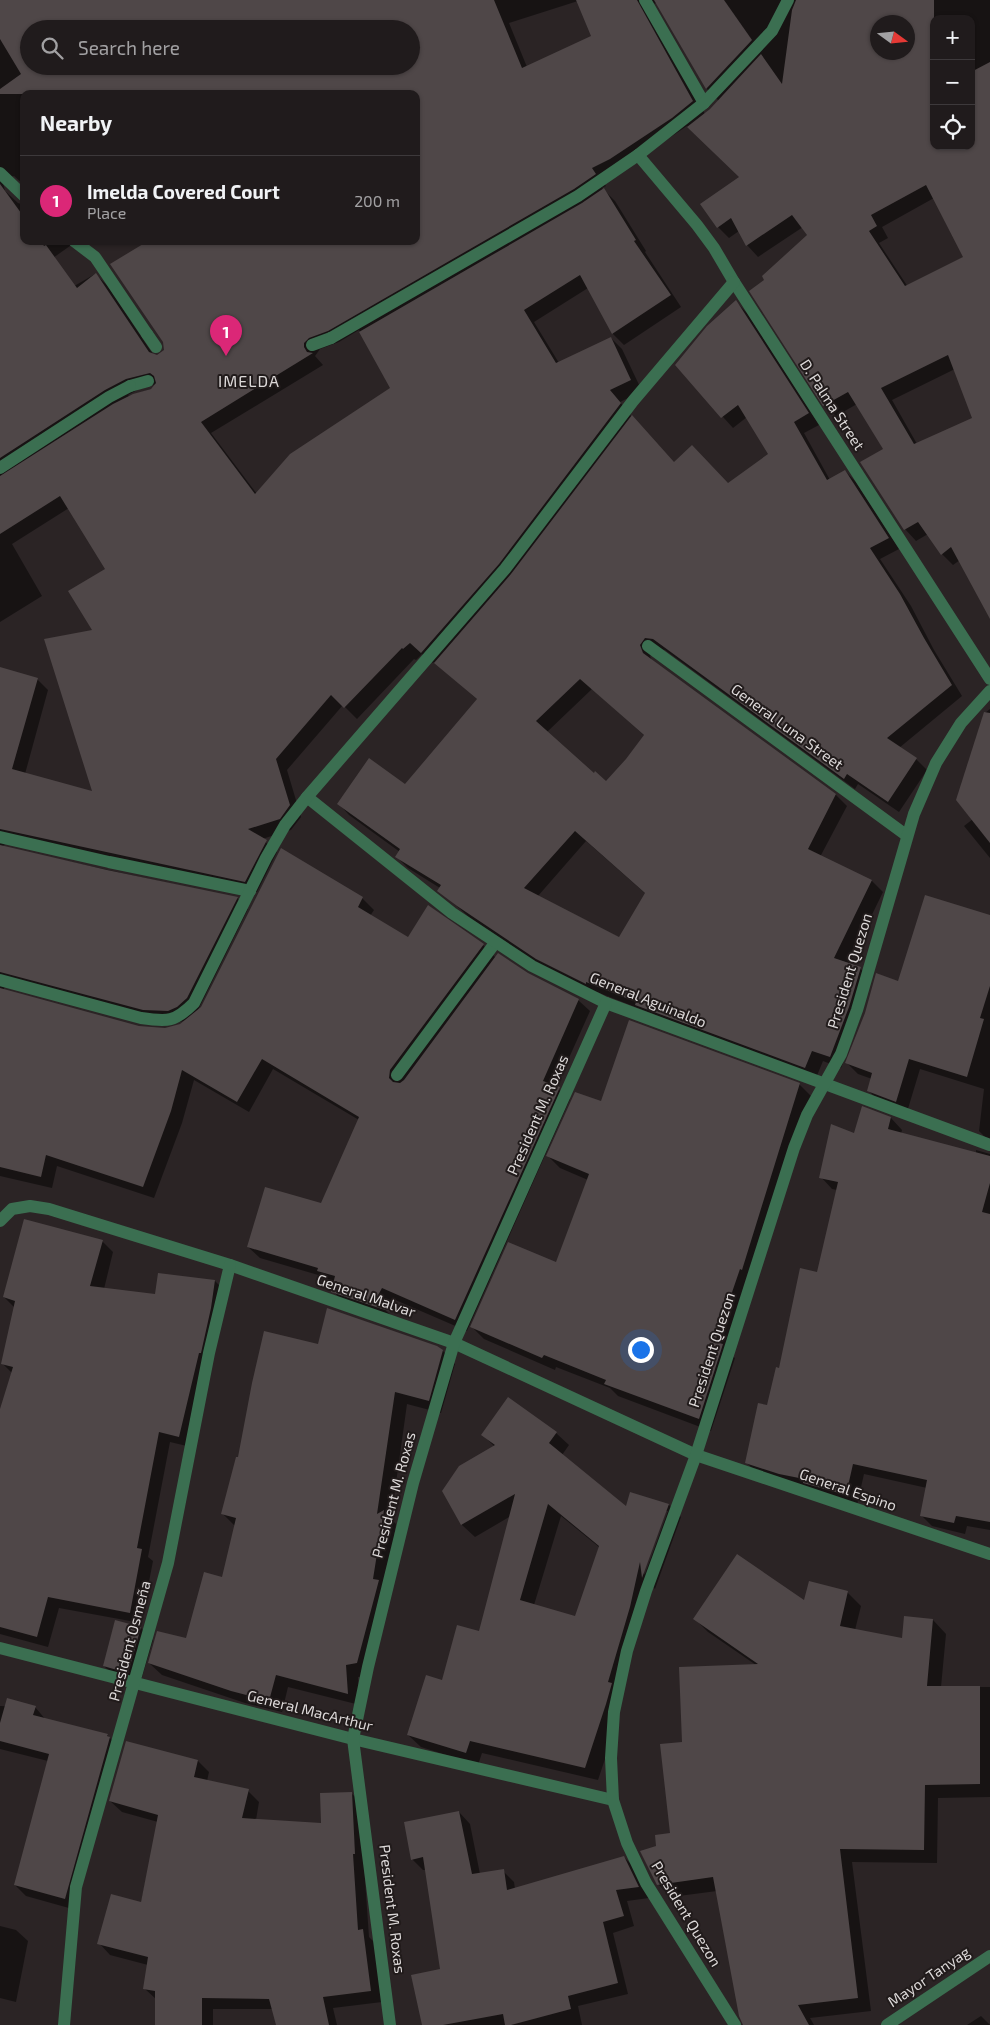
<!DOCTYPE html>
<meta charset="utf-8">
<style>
body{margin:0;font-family:"Exo 2",sans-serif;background:#282425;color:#f1f3f6}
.controls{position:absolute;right:15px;top:15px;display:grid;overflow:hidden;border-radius:10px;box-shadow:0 1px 4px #0004}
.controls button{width:45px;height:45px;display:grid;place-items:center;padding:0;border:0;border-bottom:1px solid #3d393b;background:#201b1c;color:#f1f3f6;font:25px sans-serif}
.compass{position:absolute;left:870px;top:15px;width:45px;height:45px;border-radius:50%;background:#201b1c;box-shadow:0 1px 4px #0004;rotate:105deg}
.you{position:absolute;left:640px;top:1349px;width:18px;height:18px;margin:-12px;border:4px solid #fff;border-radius:50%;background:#1a73e8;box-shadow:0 0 0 8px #1a73e833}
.badge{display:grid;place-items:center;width:32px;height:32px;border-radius:50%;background:#db2777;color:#fff;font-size:16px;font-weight:700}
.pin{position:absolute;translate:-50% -41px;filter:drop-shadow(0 1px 2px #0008)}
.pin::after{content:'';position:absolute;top:26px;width:18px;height:15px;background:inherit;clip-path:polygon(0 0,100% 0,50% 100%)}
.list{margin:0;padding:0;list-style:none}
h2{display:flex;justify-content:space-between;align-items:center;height:65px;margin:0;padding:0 20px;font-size:21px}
h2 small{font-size:16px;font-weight:400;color:#a2a1a3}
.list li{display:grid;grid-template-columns:32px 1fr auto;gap:15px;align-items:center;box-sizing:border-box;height:90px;padding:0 20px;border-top:1px solid #3d393b}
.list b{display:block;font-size:19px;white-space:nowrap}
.list p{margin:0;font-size:16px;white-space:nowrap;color:#a2a1a3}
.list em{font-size:16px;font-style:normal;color:#a2a1a3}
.icon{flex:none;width:28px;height:28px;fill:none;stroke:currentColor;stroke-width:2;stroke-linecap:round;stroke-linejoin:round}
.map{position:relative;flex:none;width:990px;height:2025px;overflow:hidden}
.search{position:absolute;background:#201b1c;box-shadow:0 1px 4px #0004;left:20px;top:20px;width:400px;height:55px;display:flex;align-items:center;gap:12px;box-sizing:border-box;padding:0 18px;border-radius:28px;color:#a2a1a3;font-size:19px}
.panel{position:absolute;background:#201b1c;box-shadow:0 1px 4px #0004;left:20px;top:90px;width:400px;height:155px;border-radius:10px}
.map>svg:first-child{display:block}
.shadow{fill:#0007;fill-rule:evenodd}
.building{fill:#4f4748;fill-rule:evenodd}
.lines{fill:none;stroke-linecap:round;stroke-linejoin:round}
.service{stroke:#3b6f51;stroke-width:12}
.minor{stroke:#3b6f51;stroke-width:12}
.labels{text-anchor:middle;stroke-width:4;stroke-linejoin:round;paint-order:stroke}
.street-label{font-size:15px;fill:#dcd8d8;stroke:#211b1b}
.neighbourhood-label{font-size:16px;letter-spacing:1px;fill:#dcd8d8;stroke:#211b1b}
</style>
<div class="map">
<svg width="990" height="2025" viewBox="0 0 990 2025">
<rect width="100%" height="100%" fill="#2b2425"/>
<!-- shadow -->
<g class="shadow">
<path d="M0,0H990V118L971,129V19H934V146L990,166V617L960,560L953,565L942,554L928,534L916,541L905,529L884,450L857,404L836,416L824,405L765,281L809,235L803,227L758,257L747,245L739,231L729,238L718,227L741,177L687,126L622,170L602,180L606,186L602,188L615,201L646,251L645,252L681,307L624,345L613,334L588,288L534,322L559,363L611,338L622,349L642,391L620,402L631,416L675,464L728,484L770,455L747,417L733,428L676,365L736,302L747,313L819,425L804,433L830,480L845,471L856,482L899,549L880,559L911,606L934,650L962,696L899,748L916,759L927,770L899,812L858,784L855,789L665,650L656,649L650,656L652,661L836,795L847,806L820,857L872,881L883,892L848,964L860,968L871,980L860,1019L841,1068L823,1061L816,1078L597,992V994L548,970L469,917L439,890L440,888L408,868L397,857L400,852L349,815L339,804L405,785L478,700L434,662L433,663L422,654L416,660L414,659L357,719L343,705L287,770L301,817L291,830L262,839L277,852L257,892L14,840H9L2,847L237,898L248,909L197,1012L202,1007L281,850L362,898L374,910L370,916L409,939L429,906L483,945L496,958L578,1000L590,1011L556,1087L570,1099L467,1331L393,1299L386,1311L398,1321L344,1303L333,1291L335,1284L325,1277L260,1258L248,1247L322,1205L359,1120L273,1069L249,1112L194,1080L182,1123L154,1198L57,1166L52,1188L0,1176V669L37,679L48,690L25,774L94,792V631L107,570L69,508L12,544L42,596L0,622V329L95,274L107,285L154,356L161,355L416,241V94H24V185L14,176L6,178L3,183L5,191L18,203L24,205V241H77L2,294L0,293ZM578,1L593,36L527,67L509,23ZM657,3L707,89L719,101L705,114L649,17L652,4ZM878,22H908V52H878ZM29,29H411V66H29ZM934,198L964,257L908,287L879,243L888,238L882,227ZM359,330L392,388L257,494L211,433L323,365L315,356L320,349L339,342ZM955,369L974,419L917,444L892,400ZM156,384L154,388L129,396L128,395L139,389ZM592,689L645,736L627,760L606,782L594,775L547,732ZM586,841L646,894L620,938L538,896ZM6,985L176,1023L187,1020L181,1025L165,1029L139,1027L3,990Z"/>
<polygon points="990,709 990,858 964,826 973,819 985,713"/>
<polygon points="990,916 990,1142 979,1131 984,1089 920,1069 907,1112 880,1102 869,1091 872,1079 858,1074 847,1063 899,983"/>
<polygon points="799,1084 812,1097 728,1352 735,1358 711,1431 618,1396 610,1388 556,1367 555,1370 484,1339 472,1327 557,1264 588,1180 560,1168 548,1156 601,1102"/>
<polygon points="863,1108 891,1118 902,1130 901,1134 976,1154 976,1150 990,1154 990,1530 967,1526 965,1534 932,1526 921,1515 927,1488 864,1474 857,1505 758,1474 747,1463 780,1370 818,1273 837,1190 832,1189 821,1177 855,1135"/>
<polygon points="102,1241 113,1252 104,1289 156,1295 215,1281 226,1292 191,1447 170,1442 148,1557 153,1561 141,1623 59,1608 48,1647 0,1634 0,1413 13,1374 2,1363 15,1308 4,1297"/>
<polygon points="319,1346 443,1351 455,1364 441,1413 407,1404 391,1519 396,1524 386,1589 369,1676 358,1677 360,1705 288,1687 282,1712 245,1703 162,1675 149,1663 187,1639 223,1579 235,1526 223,1514"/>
<path d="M556,1433L569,1445L562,1455L627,1508L631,1493L669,1505L681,1517L655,1589L650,1584L620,1694L619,1717L598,1780L482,1753L478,1765L421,1747L408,1735L443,1681L480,1632L511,1516L475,1537L462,1525L443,1491L495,1447L483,1435ZM666,1511H668L645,1574L643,1573ZM561,1516L599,1547L576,1618L534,1605Z"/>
<polygon points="847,1592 861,1606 855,1630 903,1640 933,1620 946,1634 941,1687 990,1687 990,1797 938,1798 937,1863 852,1862 871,2011 810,2018 814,2025 757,2025 717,1891 671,1897 658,1884 658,1847 671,1834 683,1743 756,1665 708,1632 695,1619 805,1602"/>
<polygon points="115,1622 141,1628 153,1640 140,1684 116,1678 104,1666"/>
<polygon points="0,1706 35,1707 46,1720 107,1735 118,1746 76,1910 26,1896 15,1885 48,1761 0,1749"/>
<polygon points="127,1743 198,1761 209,1772 207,1781 248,1791 259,1802 256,1820 322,1824 351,1793 363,1804 364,1865 369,1937 374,1942 382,2002 333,2008 337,2025 277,2025 273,2009 213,2009 213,2025 156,2025 157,2000 145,1989 148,1965 110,1955 99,1943 141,1903 158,1822 122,1812 110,1801"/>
<polygon points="459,1812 470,1824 480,1874 503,1871 514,1882 515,1889 624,1857 635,1868 649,1898 627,1901 634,1926 613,1933 628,1994 578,2006 582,2025 424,2025 441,1970 426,1870 423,1870 412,1859"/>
<polygon points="0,1926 16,1930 28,1941 16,2002 0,1998"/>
<polygon points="981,2016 990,2025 967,2025"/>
</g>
<!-- building -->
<g class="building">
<path d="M0,0H494L522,68L591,36L576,0H637L693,101L672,118L610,159L592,168L596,174L574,189L328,331L309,338L304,343V347L307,352L313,353L201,422L255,494L290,454L390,388L359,332L582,203L604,188L636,240L634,241L671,295L612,334L580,275L524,310L556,363L611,337L631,380L610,390L621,403L499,564L421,653L410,643L403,649L402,648L344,708L331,695L276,759L290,805L280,819L248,829L267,840L245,882L0,829V667L38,678L12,769L92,791L44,639L92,630L68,591L105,569L60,496L0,534V476L113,404L133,394L151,389L156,383L154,376L150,373L126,379L105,390L0,458V184L24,217V241H41L44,246L46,245L77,288L96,273L149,352L157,355L164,350L163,342L110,264L148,241H416V94H0V89L21,74L0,39ZM29,29H411V66H29Z"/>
<polygon points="654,0 724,0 752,40 706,89"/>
<path d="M796,0H934V146H971V72L990,62V619L951,547L941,555L918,522L904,530L860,462L883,449L848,392L823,406L749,291L764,280L762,276L807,235L792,215L746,246L731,218L717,228L700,204L739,177L687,127L710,109L761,54L782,84L792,10ZM878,22H908V52H878ZM926,185L963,257L905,286L869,231L877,226L871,215ZM948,355L972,418L914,444L881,388Z"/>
<path d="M736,300L809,413L794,422L827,480L845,470L889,538L870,548L900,594L924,638L952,685L887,738L917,758L888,802L847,774L844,779L653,639L645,638L640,645L643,653L836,794L808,849L872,880L834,958L861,967L849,1007L830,1057L812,1051L805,1068L635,1005L636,1002L586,982V984L536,959L457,906L437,891L441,885L395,857L400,849L337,804L369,758L405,784L477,699L434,663L511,574L632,415L674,462L692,445L728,483L768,454L738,405L721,418L675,365L707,326ZM580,679L644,735L626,759L606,781L595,771L594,773L536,721ZM575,831L645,893L619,937L524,888Z"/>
<polygon points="984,712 990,713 990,843 956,800"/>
<polygon points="0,845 107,870 238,897 187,998 177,1007 168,1011 143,1010 0,972"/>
<polygon points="281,848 363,897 358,907 408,937 428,905 484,944 390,1070 389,1078 393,1082 400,1083 404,1080 498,953 528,973 579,999 543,1081 560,1087 455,1320 382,1288 375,1301 391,1312 331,1292 335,1276 317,1271 318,1268 247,1247 265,1187 321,1203 359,1117 262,1059 237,1102 182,1070 171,1111 143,1187 46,1155 41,1177 0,1167 0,988 139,1026 165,1028 180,1024 201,1007"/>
<polygon points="925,895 990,915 990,986 980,1018 984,1019 967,1077 909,1059 896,1102 867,1091 872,1073 845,1063 865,1013 876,973 898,981"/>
<polygon points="629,1020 800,1083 742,1270 740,1269 715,1342 723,1344 699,1419 604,1384 606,1380 544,1355 542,1358 470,1327 508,1242 556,1262 589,1174 546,1156 575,1092 601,1101"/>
<polygon points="862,1106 891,1117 888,1129 990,1156 990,1183 982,1212 990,1214 990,1522 956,1516 954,1523 920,1516 927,1480 853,1464 846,1495 803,1483 804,1479 779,1474 745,1463 758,1403 767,1405 776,1367 779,1368 800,1268 817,1272 838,1182 819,1178 831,1124 854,1133"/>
<polygon points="24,1219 103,1240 90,1286 155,1294 158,1273 215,1280 211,1308 201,1353 199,1353 179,1437 159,1432 137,1548 142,1549 130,1613 48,1597 37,1637 0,1627 0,1409 13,1367 1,1364 15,1301 3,1297"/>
<polygon points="327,1308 437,1346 443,1350 429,1401 395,1392 377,1514 384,1510 373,1579 379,1580 357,1663 346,1665 348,1694 276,1675 269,1701 231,1691 148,1663 157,1631 186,1638 204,1572 222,1577 236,1518 221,1514 236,1457 238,1457 252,1383 264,1331 318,1344"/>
<path d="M508,1397L557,1432L549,1443L626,1506L630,1492L669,1504L642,1578L640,1562L630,1607L608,1682L612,1683L606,1704L585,1768L470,1741L466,1753L407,1735L426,1675L442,1680L457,1625L479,1631L515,1494L461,1525L442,1491L459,1466L495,1445L481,1435ZM548,1504L599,1546L575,1616L520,1600Z"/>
<polygon points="737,1554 804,1600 809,1581 848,1591 840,1626 902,1638 904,1616 933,1619 927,1686 980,1686 980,1784 925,1785 924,1850 840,1849 858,1998 798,2005 809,2025 743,2025 739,2016 713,1877 657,1885 640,1851 656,1846 655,1835 670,1833 660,1744 682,1742 679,1667 758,1664 693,1619"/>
<polygon points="115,1620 141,1627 128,1673 103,1666"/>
<polygon points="7,1698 36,1706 33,1715 108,1734 107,1736 110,1737 65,1899 14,1885 49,1754 0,1741 0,1723"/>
<polygon points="126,1741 198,1760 194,1777 249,1789 242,1818 321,1823 320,1793 352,1792 355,1854 353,1854 358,1930 363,1929 371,1991 323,1997 329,2025 276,2025 269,1999 202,1998 202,2025 155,2025 155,1991 143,1989 148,1957 97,1944 111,1894 141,1902 158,1815 109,1801"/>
<polygon points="459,1811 472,1874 504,1869 507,1890 624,1856 639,1887 616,1890 624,1916 603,1922 618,1983 568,1996 571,2009 511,2025 505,2025 503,2014 443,2025 422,2025 411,1975 440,1969 423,1857 411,1860 404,1822"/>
</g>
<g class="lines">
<!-- service -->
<g class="service">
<polyline points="645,0 704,103"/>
<polyline points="147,334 156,347"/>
<polyline points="312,345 331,338"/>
<polyline points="130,386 148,381"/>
<polyline points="397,1075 495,943"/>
</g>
<!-- minor -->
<g class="minor">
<polyline points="638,155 697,225 714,248 734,282 990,679"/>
<polyline points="0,173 24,196"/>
<polyline points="74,241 95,257 147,334"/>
<polyline points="331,338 578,196 638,155 704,103 772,31 788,0"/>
<polyline points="0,468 109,397 130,386"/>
<polyline points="648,646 906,835"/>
<polyline points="307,797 452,913 532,966 606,1003 990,1145"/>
<polyline points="0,837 109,862 250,891"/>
<path d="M0,980L141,1018C168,1022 175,1022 194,1003L266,858L285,825L307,797L505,569L633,401L734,282"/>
<polyline points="0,1221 12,1209 30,1206 49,1209 230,1265 454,1343 696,1455 990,1554"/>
<polyline points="0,1648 353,1739 613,1800"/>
<polyline points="64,2025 76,1887 168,1563 209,1353 230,1265"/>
<polyline points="390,2025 353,1739 368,1667 413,1483 454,1343 606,1003"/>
<polyline points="735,2025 646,1883 627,1843 613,1800 611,1758 614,1712 627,1651 646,1591 696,1455 794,1148 807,1115 841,1054 857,1010 914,814 936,763 961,723 990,691"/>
<polyline points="887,2025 990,1956"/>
</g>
</g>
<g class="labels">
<!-- street labels -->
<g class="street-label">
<text transform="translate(832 405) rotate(57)" y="5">D. Palma Street</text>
<text transform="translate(787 727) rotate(36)" y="5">General Luna Street</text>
<text transform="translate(850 971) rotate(-73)" y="5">President Quezon</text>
<text transform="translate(648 1000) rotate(22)" y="5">General Aguinaldo</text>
<text transform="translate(538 1115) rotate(-66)" y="5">President M. Roxas</text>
<text transform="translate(366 1296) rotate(19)" y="5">General Malvar</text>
<text transform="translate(712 1350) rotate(-72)" y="5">President Quezon</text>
<text transform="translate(848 1490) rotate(19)" y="5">General Espino</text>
<text transform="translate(394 1495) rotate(-75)" y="5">President M. Roxas</text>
<text transform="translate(130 1641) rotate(-75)" y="5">President Osmeña</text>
<text transform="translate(310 1711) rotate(14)" y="5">General MacArthur</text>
<text transform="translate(392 1909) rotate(83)" y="5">President M. Roxas</text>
<text transform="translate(686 1914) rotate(59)" y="5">President Quezon</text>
<text transform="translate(929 1977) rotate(-34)" y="5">Mayor Tanyag</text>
</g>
<!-- neighbourhood labels -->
<g class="neighbourhood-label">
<text x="249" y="387">IMELDA</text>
</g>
</g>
</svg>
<div class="controls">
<button>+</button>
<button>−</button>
<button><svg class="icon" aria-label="locate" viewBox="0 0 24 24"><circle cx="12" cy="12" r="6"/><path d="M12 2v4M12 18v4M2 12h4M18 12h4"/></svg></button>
</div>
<svg class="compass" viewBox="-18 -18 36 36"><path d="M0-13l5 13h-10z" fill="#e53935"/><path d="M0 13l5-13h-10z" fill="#a2a1a3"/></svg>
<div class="you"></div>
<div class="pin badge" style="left:226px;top:356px">1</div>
<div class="search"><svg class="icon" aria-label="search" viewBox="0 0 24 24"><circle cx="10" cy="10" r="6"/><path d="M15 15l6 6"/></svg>Search here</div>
<section class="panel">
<h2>Nearby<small></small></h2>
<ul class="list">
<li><span class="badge">1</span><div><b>Imelda Covered Court</b><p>Place</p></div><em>200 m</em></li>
</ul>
</section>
</div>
